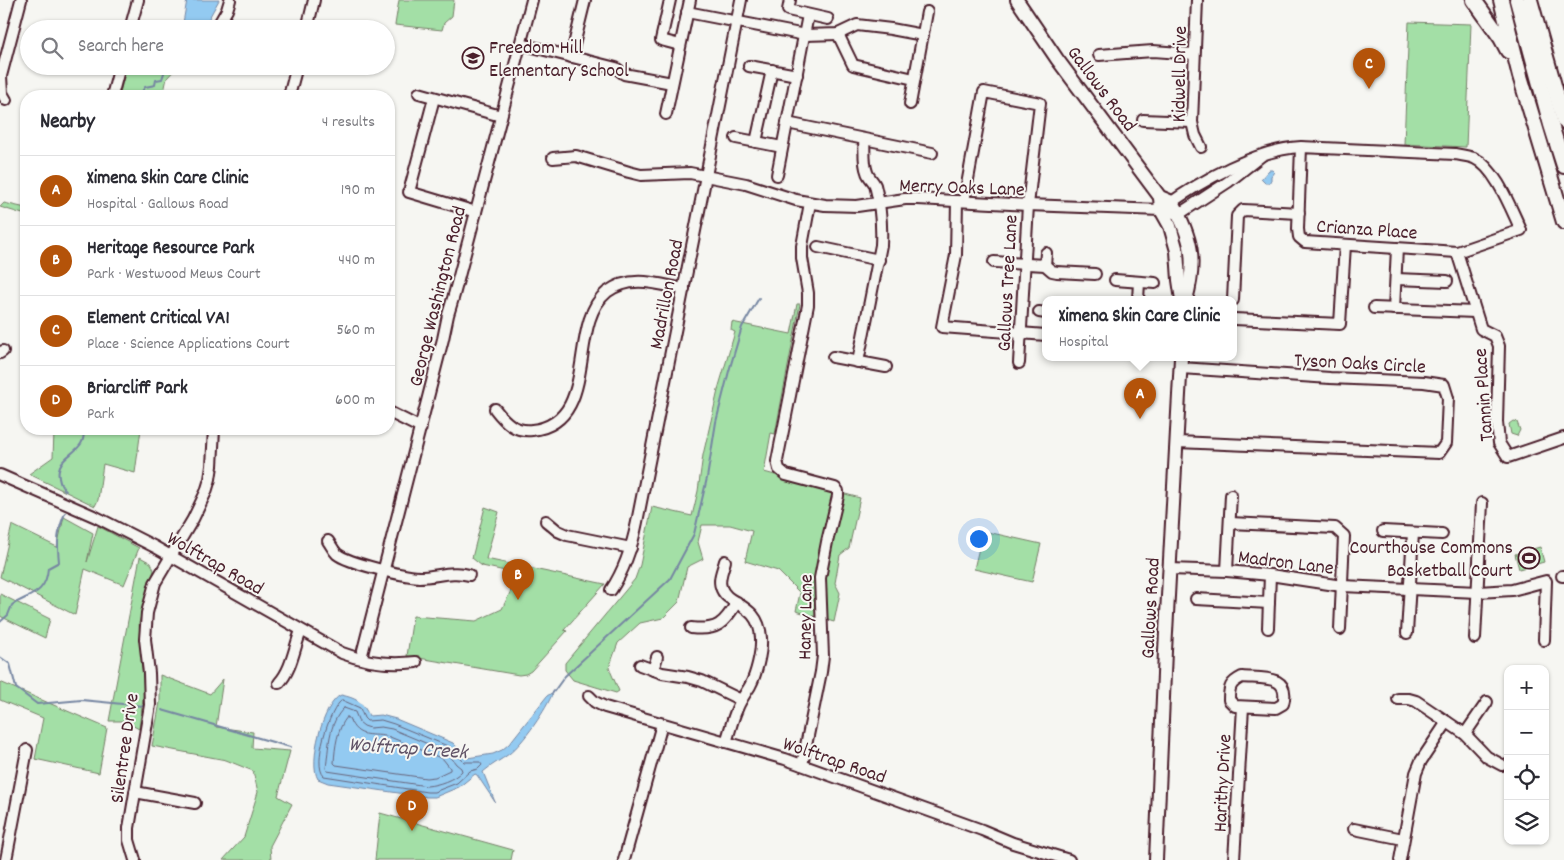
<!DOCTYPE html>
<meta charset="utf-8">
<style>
body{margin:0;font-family:Dekko,sans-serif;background:#f2f2f3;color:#2b2b33}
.controls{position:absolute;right:15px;bottom:15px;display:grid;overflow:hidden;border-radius:10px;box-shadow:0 1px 4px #0004}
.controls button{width:45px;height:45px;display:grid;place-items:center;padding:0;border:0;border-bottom:1px solid #e1e1e2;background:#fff;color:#2b2b33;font:25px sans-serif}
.you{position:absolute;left:978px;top:538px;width:18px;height:18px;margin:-12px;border:4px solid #fff;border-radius:50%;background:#1a73e8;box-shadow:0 0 0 8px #1a73e833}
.badge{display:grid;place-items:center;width:32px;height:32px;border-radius:50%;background:#b45309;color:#fff;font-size:16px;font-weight:700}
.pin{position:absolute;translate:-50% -41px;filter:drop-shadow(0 1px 2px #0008)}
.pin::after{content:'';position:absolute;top:26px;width:18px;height:15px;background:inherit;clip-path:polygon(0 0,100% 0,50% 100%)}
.popup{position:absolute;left:1042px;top:296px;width:195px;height:65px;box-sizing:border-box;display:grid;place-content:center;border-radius:10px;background:#fff;filter:drop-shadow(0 1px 4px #0005);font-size:16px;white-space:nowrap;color:#7c7c81}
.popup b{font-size:19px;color:#2b2b33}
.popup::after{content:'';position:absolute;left:50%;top:100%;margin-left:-10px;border:10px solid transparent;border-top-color:#fff}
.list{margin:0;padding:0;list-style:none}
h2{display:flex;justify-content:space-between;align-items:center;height:65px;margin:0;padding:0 20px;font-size:21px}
h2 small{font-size:16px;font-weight:400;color:#7c7c81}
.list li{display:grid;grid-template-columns:32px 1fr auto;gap:15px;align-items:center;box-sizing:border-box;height:70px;padding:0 20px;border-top:1px solid #e1e1e2}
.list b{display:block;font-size:19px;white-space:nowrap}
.list p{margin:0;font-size:16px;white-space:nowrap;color:#7c7c81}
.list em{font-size:16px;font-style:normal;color:#7c7c81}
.icon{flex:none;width:28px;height:28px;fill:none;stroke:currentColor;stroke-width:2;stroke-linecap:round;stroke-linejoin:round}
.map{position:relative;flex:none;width:1564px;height:860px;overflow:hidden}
.search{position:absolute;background:#fff;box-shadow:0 1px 4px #0004;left:20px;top:20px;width:375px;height:55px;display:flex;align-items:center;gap:12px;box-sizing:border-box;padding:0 18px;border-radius:28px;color:#7c7c81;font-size:19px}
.panel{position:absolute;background:#fff;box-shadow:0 1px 4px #0004;left:20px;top:90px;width:375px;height:345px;border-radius:20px}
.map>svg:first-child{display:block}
.green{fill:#a3dfa6;stroke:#767f68}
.water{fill:#93caf1;stroke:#7686a2}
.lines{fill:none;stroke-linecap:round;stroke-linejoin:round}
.shore{stroke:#67637a;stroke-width:1}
.stream{stroke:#7686a2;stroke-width:2}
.minor-casing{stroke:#4a1f2b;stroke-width:14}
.major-casing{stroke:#4a1f2b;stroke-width:16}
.highway-casing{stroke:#4a1f2b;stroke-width:18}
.minor{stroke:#f6f6f2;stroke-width:10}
.major{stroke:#f6f6f2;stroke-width:12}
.highway{stroke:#f6f6f2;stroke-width:14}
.labels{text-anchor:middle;stroke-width:4;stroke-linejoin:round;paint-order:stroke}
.poi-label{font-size:20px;fill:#4a1f2b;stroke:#f6f6f2;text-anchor:start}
.street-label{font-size:20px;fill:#4a1f2b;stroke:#f6f6f2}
.water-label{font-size:21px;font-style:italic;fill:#605266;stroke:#f6f6f2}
</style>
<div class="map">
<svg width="1564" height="860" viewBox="0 0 1564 860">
<rect width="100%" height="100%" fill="#f6f6f2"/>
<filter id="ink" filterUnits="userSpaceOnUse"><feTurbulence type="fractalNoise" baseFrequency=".02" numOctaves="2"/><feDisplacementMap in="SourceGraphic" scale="10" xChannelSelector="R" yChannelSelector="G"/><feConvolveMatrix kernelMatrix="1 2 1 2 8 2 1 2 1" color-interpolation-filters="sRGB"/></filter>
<g filter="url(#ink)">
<!-- green -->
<g class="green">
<polygon points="399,0 454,0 452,16 444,23 442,30 395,25"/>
<polygon points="1409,22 1471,24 1466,147 1404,144"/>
<polygon points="127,66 178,66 167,78 163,96 119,96"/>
<polygon points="4,203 26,208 26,215 0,207"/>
<polygon points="797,304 800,304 775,434 771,433 764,472 860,498 849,548 840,555 835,583 840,593 834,622 796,611 800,593 778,571 745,561 752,531 730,525 702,525 698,542 703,559 687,567 679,602 663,618 640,623 618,643 609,668 619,691 616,693 573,680 565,670 565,663 635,579 640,565 652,507 692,516 698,491 703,455 719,386 735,332 731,330 732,322 791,334"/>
<polygon points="1513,421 1517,422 1520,430 1517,436 1511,434 1509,424"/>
<polygon points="48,429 141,429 135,473 103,464 98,500 95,506 29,474 53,457 54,432"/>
<polygon points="485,507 499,512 486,559 605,584 564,630 567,631 531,671 526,674 519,675 407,656 413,616 476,621 502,609 519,574 482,566 472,558"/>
<polygon points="64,517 93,533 87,562 98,526 139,548 124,585 85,569 75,615 0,577 12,525 57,547"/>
<polygon points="983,531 1041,544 1032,582 974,569"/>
<polygon points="1540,547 1544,562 1519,569 1515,554"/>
<polygon points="140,557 151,563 154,570 139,623 144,691 139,729 124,721 109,721"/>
<polygon points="0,594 50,619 45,638 0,616"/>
<polygon points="160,675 210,694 223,679 216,727 253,732 252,748 290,751 278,796 292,804 270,846 271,860 223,860 244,837 258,792 253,771 226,760 152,746 160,702"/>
<polygon points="0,682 107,728 99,773 35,759 43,718 0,700"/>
<polygon points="380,813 513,850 511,860 375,860"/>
</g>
<!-- water -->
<g class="water">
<polygon points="187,0 219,0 203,29 182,29"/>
<polygon points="1269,170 1272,170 1274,172 1271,176 1271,180 1269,183 1265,183 1261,179"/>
<path d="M553,692C547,709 523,743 509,754C501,760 491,765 483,772L495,802L477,775L475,774L459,787L435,797H427L328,783L318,779C308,763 323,703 341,695C356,698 363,702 369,716L381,715L396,719L453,743L467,758L493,754L502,750L509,744L547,696Z"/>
</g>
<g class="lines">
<!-- shore -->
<g class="shore">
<path d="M342,700L360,708L364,718L367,721L381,720L394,724L450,747L464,762H480L482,765L478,769L470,771L457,783L434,792H427L324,776C312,765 329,709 342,700Z"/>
<path d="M344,708L355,712L359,722L364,726L370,728L381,727L392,729L447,752L456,764L461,768L462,771C454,780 438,785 427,786L327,771L326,768C329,748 328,723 344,708Z"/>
<path d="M347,717L349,718C358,741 372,732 390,737L443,759L450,768V770L435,777L426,778L336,765L334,763C335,747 337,729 347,717Z"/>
</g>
<!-- stream -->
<g class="stream">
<polyline points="139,96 145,87 155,85 156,80 162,79 164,73"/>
<path d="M66,491C62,488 60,484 59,478C54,453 89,454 83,429"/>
<path d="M0,622L8,615L12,605C29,594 46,595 48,568L59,562C57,542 57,532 65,513"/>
<polyline points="0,657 10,664 16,688 37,704 82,700 143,706"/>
<polyline points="552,694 565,676 670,579 694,534 707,478 716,422 729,371 742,327 759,298"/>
<polyline points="162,710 290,747"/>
</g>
<!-- minor casing -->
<g class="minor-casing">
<g id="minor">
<polyline points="670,0 661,40 680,45"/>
<polyline points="790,0 788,10 828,19"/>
<polyline points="1197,0 1192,122 1195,135 1201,147"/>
<polyline points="687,12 805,35 838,34 857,25 891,29 923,35"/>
<polyline points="130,29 138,0"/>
<polyline points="216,29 227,10 230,0"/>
<polyline points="307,29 314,0"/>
<polyline points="838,34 853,65 914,79"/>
<polyline points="521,44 616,68 624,74 672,83"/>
<polyline points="1099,55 1153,51 1194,54"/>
<polyline points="571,57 585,0"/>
<polyline points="749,66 797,75"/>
<polyline points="419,93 501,116"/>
<polyline points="112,96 120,66"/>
<polyline points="289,96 297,66"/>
<polyline points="434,98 409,192 476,212"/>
<polyline points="6,100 2,93 1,76 21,0"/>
<polyline points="910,104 927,12"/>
<polyline points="666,114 690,0"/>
<polyline points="1143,120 1192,122"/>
<polyline points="787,123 932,153"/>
<polyline points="736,138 782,147"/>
<polyline points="756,142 772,70"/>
<polyline points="553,158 576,156 629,172 641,175 690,173 746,184 796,200 825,205 857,206 905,199 918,199 1028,205 1161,210 1179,214 1228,182 1261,156"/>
<polyline points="777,175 808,15"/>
<polyline points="957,201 956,255 942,327 1046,335"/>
<polyline points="964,201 984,92 1040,103 1028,205 1019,363"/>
<path d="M1166,206C1201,181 1257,149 1301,147L1455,154C1461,155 1468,156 1474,158C1496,168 1511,209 1521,230L1457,252L1305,242L1299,237L1298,229L1301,147"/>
<polyline points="818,247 879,260"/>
<polyline points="1457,252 1481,329 1495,336 1499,346 1497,422 1499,443 1508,457 1564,438"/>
<polyline points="994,262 1045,265 1052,271 1057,272 1095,274"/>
<polyline points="1045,265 1046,253"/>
<polyline points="1396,279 1447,281"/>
<polyline points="1115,280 1155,283"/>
<polyline points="1138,300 1139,282"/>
<polyline points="1233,300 1237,216 1243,210 1299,213"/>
<polyline points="1374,308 1475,312"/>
<polyline points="1394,309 1397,248"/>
<polyline points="1039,312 1046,313"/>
<polyline points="1234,319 1340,324 1345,245"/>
<polyline points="0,353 3,351"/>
<polyline points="833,357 886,367"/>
<path d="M858,362L881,245C882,226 880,204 875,185C873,180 868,177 867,172C863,162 865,150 864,140"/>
<path d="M495,409C505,422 515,432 532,430C601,422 566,325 607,292C631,274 658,284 684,289"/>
<polyline points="389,412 421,428"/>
<polyline points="1177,442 1439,453 1446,443 1448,398 1444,385 1424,382 1330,378 1181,368"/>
<path d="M0,475L96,517L155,547L342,653C365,662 391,665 416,662"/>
<polyline points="546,521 558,531 567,535 631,548"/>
<polyline points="1230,523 1335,528 1344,536 1340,629"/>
<polyline points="1383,531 1442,534"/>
<path d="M328,541C331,545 333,550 337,554C348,563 403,576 419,577C436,577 452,570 469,575"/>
<path d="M725,561C723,569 718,579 721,587C726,606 759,602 761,638C762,652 756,675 750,686C745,694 740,701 737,709C732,720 730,731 726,742"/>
<polyline points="1170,569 1227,571 1270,575 1342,586 1478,592 1512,590 1546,581 1544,640"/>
<polyline points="1227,571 1231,495"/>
<polyline points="1562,576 1564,576"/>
<path d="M611,590C625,569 632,547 637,522L741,0"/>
<polyline points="1196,599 1269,603"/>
<path d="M691,628C717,631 724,624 737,602"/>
<polyline points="1268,628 1270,575"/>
<polyline points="1407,633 1413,533"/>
<polyline points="1475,638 1482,503"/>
<polyline points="361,658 443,339 448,315 454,295 532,0"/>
<polyline points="640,665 662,673 688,677 702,681 741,700"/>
<polyline points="653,670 657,657"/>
<path d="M1242,677C1262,679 1291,674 1283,704L1276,708L1235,706L1229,700C1229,687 1230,683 1242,677Z"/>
<path d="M279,683C292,669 294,648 301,631"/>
<polyline points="589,696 595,702 605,707 785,759 982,830 1013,843 1069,860"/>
<polyline points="1398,699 1409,699 1416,701 1465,734 1487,757 1502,765"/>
<polyline points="1465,734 1487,702"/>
<polyline points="802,765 821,672 823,656 820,578 827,542 838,496 838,491 835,488 786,475 779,469 777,461 808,305 808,293 802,258 802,246 810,203"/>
<polyline points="135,792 195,803"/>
<polyline points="1354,829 1403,839"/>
<polyline points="6,860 27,750"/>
<polyline points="135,860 129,840 129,828 150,705 149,673 145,639 147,613 155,583 193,519 206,492 210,479 212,466 214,429"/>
<polyline points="624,860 662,724"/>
<polyline points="1234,860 1243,707"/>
<polyline points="1400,860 1416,773 1421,761 1447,722"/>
</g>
</g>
<!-- major casing -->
<g class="major-casing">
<g id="major">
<path d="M1017,0L1057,59L1160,197L1172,202C1192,238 1197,260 1186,300"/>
<polyline points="1160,197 1161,210 1170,226 1177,251 1179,280 1182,300"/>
<polyline points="1156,860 1165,651 1181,358"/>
</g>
</g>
<!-- highway casing -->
<g class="highway-casing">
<g id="highway">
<polyline points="1474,0 1501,38 1508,51"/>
<polyline points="1501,0 1520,76 1564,222"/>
<polyline points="1517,0 1551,125 1564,166"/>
<polyline points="1530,0 1564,121"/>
</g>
</g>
<!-- minor -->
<use href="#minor" class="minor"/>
<!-- major -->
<use href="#major" class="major"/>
<!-- highway -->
<use href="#highway" class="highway"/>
</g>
</g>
<!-- icons -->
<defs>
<g id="school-ring" transform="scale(1.125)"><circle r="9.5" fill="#f6f6f2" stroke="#4a1f2b" stroke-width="1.5"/><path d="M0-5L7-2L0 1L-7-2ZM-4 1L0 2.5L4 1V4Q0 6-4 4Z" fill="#4a1f2b"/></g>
<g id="stadium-ring" transform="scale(1.125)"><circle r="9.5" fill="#f6f6f2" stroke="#4a1f2b" stroke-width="1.5"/><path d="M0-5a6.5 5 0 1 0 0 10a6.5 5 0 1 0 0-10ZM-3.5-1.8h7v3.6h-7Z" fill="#4a1f2b"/></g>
</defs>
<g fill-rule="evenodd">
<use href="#school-ring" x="473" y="58"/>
<use href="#stadium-ring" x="1529" y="558"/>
</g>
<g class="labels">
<!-- poi labels -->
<g class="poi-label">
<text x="489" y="53">Freedom Hill<tspan x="489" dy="23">Elementary School</tspan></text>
<text x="1513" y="553" text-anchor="end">Courthouse Commons<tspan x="1513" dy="23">Basketball Court</tspan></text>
</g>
<!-- street labels -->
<g class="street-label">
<text transform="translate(1178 74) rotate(-89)" y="7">Kidwell Drive</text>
<text transform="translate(1103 88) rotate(53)" y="7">Gallows Road</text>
<text transform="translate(962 186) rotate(2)" y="7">Merry Oaks Lane</text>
<text transform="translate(1367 228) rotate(4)" y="7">Crianza Place</text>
<text transform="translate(1006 283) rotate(-87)" y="7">Gallows Tree Lane</text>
<text transform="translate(665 294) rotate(-79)" y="7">Madrillon Road</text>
<text transform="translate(436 296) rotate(-76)" y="7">George Washington Road</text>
<text transform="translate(1360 362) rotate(3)" y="7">Tyson Oaks Circle</text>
<text transform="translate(1482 395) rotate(-94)" y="7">Tannin Place</text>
<text transform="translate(1286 561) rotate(7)" y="7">Madron Lane</text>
<text transform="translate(216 562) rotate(30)" y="7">Wolftrap Road</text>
<text transform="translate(1149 608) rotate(-87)" y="7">Gallows Road</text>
<text transform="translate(804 617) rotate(-89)" y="7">Haney Lane</text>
<text transform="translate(123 748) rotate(-82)" y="7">Silentree Drive</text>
<text transform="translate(835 759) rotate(19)" y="7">Wolftrap Road</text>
<text transform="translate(1221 783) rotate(-87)" y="7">Harithy Drive</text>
</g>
<!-- water labels -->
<g class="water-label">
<text transform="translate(408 747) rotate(4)" y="7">Wolftrap Creek</text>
</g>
</g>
</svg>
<div class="controls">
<button>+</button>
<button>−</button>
<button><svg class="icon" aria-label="locate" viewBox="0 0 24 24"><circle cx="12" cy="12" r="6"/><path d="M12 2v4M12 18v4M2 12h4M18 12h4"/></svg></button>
<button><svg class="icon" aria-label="layers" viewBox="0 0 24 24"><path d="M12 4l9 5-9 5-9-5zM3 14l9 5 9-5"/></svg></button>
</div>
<div class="you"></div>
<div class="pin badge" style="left:1140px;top:419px">A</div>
<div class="popup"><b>Ximena Skin Care Clinic</b>Hospital</div>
<div class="pin badge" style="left:518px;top:600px">B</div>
<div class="pin badge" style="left:1369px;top:89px">C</div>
<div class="pin badge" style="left:412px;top:831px">D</div>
<div class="search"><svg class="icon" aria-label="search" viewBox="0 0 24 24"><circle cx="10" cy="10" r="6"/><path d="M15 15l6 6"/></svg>Search here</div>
<section class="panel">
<h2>Nearby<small>4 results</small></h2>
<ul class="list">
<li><span class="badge">A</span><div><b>Ximena Skin Care Clinic</b><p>Hospital · Gallows Road</p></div><em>190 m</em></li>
<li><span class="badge">B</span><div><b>Heritage Resource Park</b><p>Park · Westwood Mews Court</p></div><em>440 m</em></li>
<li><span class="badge">C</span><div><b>Element Critical VA1</b><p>Place · Science Applications Court</p></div><em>560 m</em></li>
<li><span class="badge">D</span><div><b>Briarcliff Park</b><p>Park</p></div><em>600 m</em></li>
</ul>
</section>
</div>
